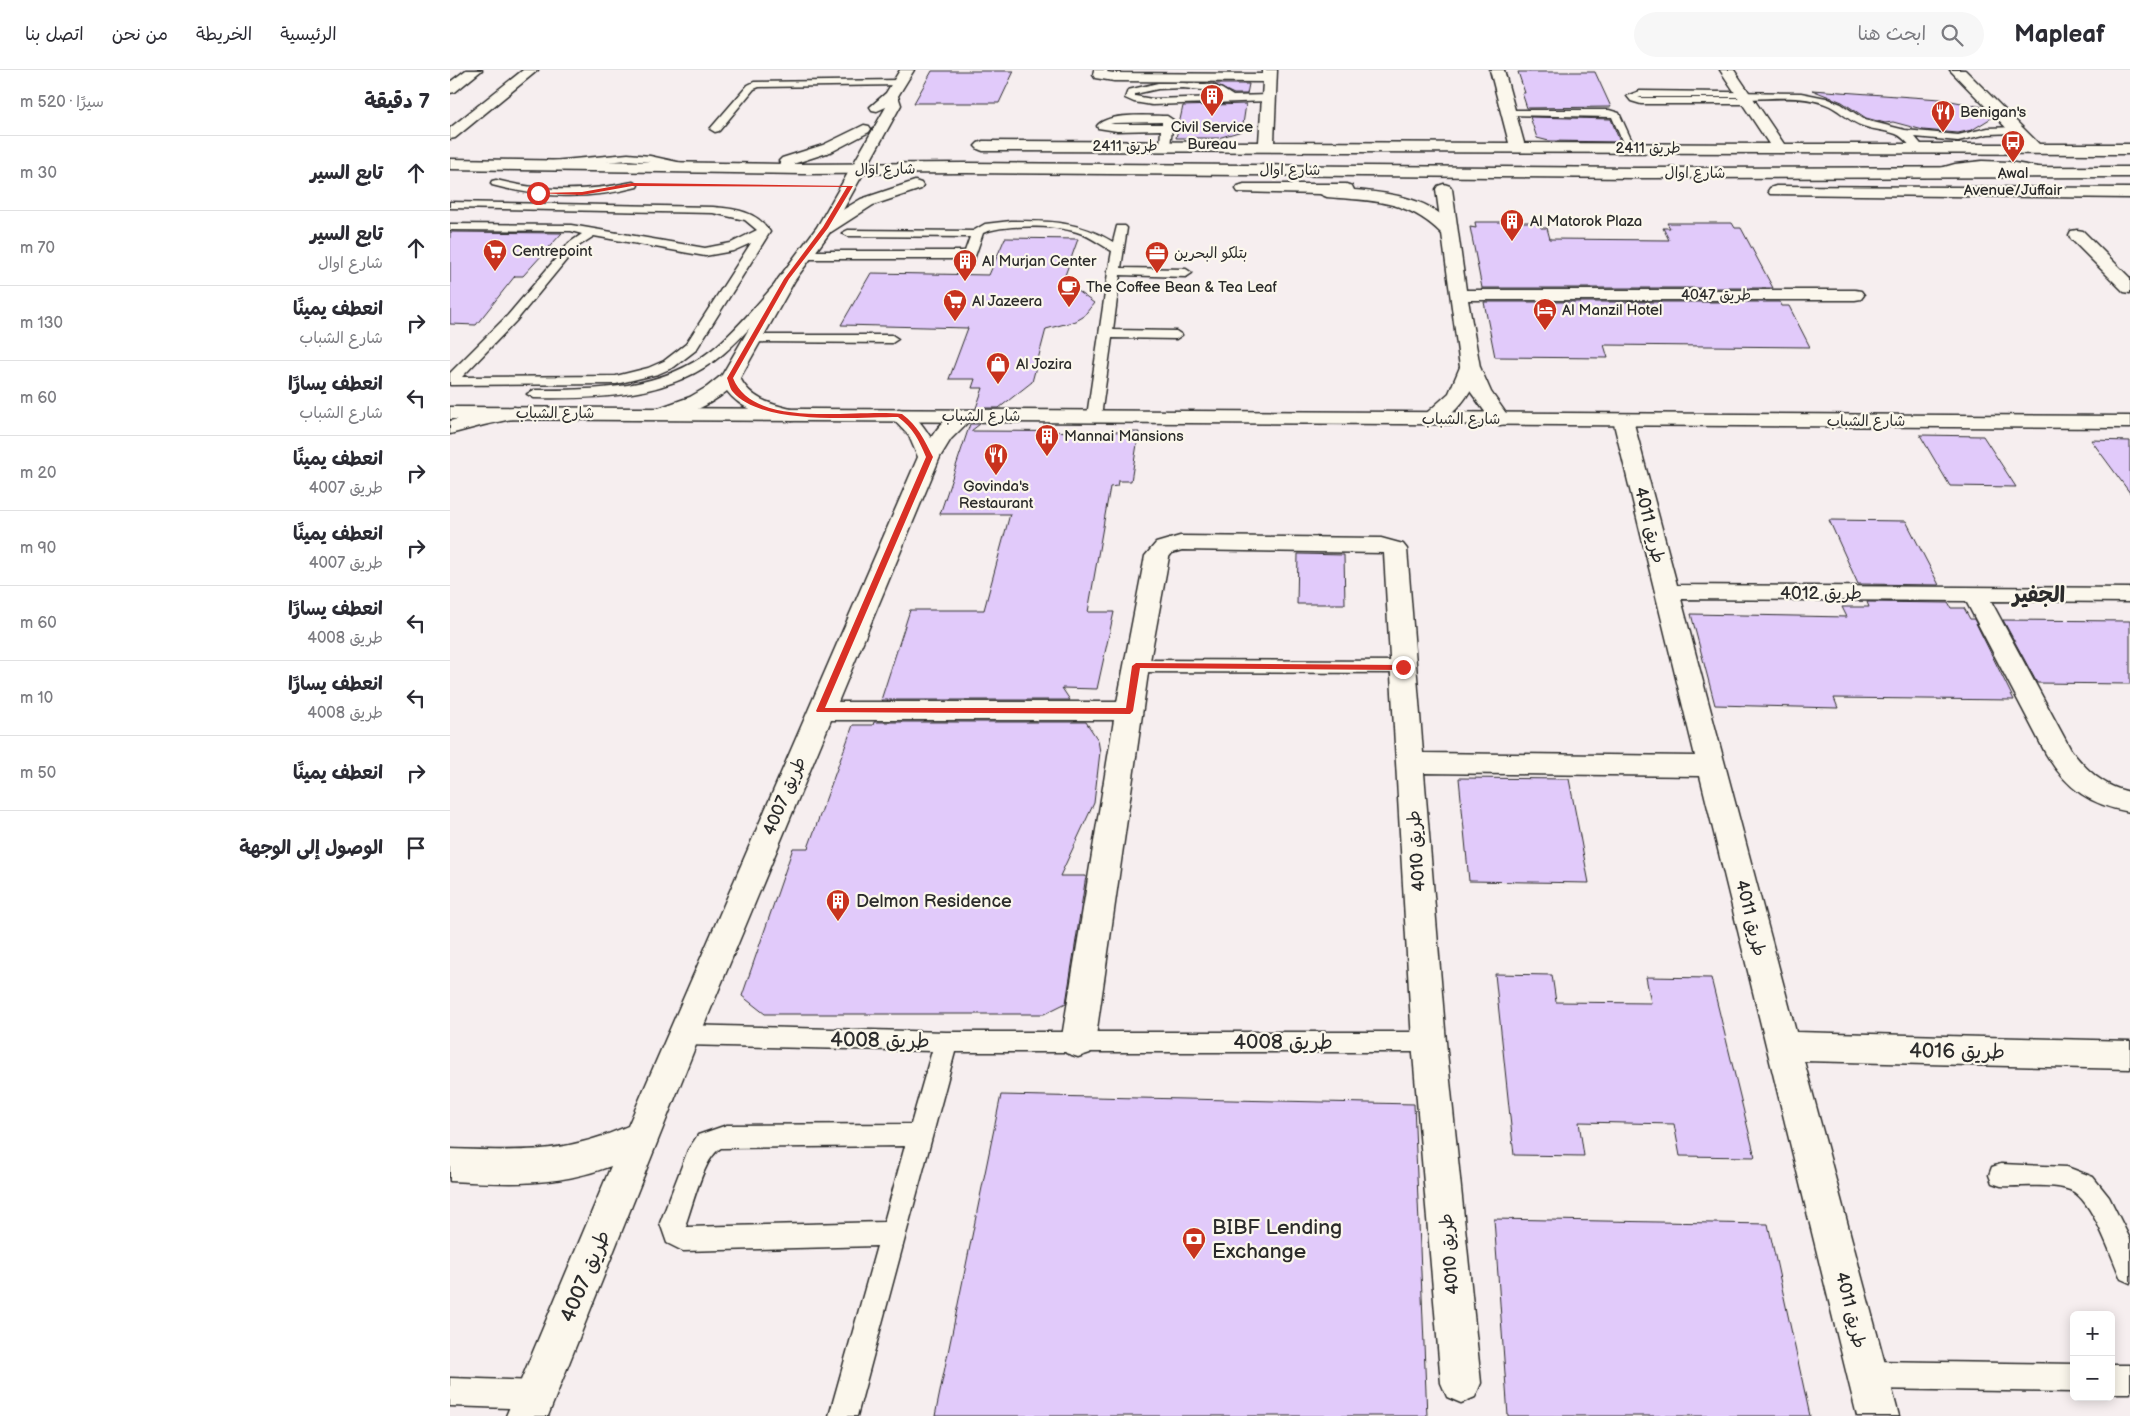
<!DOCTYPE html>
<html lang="ar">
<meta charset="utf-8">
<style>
body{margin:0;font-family:"Balsamiq Sans","Playpen Sans Arabic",sans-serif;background:#f7f7f7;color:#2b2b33;direction:rtl}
.controls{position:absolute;right:15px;bottom:15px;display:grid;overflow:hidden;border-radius:8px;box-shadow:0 2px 12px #0003}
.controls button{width:45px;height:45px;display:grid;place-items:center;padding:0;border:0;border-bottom:1px solid #e1e1e2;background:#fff;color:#2b2b33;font:25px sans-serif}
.stop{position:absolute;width:15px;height:15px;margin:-11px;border:4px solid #d93025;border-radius:50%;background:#fff}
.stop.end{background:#d93025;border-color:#fff;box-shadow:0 1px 5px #0008}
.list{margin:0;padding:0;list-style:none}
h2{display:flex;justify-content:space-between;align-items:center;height:65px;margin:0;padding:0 20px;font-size:21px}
h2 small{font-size:16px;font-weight:400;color:#7c7c81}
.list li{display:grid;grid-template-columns:32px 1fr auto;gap:15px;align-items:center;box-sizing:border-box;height:75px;padding:0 20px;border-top:1px solid #e1e1e2}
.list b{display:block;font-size:19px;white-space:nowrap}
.list p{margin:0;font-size:16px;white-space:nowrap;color:#7c7c81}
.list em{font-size:16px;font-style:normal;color:#7c7c81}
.icon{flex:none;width:28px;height:28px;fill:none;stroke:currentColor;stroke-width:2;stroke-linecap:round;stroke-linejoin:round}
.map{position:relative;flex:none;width:1680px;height:1346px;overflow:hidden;direction:ltr}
header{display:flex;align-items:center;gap:30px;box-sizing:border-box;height:70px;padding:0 25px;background:#fff;border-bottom:1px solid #e1e1e2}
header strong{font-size:24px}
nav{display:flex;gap:28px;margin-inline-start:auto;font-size:18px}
.search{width:350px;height:45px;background:#f7f7f7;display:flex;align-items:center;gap:12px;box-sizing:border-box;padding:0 18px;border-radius:28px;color:#7c7c81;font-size:19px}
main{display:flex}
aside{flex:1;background:#fff}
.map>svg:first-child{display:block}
.building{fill:#e1cafa;stroke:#2b2b2b}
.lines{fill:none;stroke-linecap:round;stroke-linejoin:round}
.lane-casing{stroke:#2b2b2b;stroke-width:3}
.street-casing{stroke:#2b2b2b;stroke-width:3}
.secondary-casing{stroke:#2b2b2b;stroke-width:3}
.lane{fill:#fbf7ec;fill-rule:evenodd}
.street{fill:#fbf7ec;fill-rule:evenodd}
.secondary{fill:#fbf7ec;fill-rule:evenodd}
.route{fill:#d93025}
.labels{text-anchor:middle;stroke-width:4.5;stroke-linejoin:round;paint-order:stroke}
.far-poi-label{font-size:15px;fill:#2b2b2b;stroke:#fbf7ec;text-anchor:start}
.far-street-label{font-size:15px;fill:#2b2b2b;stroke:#fbf7ec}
.street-label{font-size:18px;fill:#2b2b2b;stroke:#fbf7ec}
.poi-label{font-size:18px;fill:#2b2b2b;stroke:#fbf7ec;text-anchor:start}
.near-street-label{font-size:21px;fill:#2b2b2b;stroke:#fbf7ec}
.near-poi-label{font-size:21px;fill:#2b2b2b;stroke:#fbf7ec;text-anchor:start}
.district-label{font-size:22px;font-weight:bold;fill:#2b2b2b;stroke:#fbf7ec}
</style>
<header>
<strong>Mapleaf</strong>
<div class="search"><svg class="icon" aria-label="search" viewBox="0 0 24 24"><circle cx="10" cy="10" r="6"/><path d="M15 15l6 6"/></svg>ابحث هنا</div>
<nav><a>الرئيسية</a><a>الخريطة</a><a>من نحن</a><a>اتصل بنا</a></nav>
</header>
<main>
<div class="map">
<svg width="1680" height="1346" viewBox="0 0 1680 1346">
<rect width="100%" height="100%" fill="#f6eeef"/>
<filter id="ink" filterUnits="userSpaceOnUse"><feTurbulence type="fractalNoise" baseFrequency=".02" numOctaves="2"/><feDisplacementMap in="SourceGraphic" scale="10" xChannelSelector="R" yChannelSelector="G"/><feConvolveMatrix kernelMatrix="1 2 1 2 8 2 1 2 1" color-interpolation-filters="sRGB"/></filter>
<g filter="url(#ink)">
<!-- building -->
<g class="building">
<polygon points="482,1 564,1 549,33 464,33"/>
<polygon points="1068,2 1145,2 1161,37 1077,38 1072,23 1075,23"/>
<polygon points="763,14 799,14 797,24 784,24"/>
<polygon points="1362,20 1490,29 1533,37 1543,47 1522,60 1508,63 1473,60 1443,52 1435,53 1416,48 1392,32"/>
<polygon points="796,34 792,61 768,68 726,68 733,36"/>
<polygon points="1080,47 1161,49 1170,72 1099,71 1087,68"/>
<polygon points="1025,152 1090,152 1091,158 1097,158 1100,169 1219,170 1213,158 1220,158 1217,153 1282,153 1285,158 1291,158 1323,218 1032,218 1020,157 1026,158"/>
<polygon points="0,162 112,163 73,206 65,206 26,255 0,254"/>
<polygon points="555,168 628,169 613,211 644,233 633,247 626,251 596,259 582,312 549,338 526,338 533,318 522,318 525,309 499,309 518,258 391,255 421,203 539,205"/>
<polygon points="1034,232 1330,232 1332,236 1339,236 1360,277 1154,275 1158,288 1045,287"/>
<polygon points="520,354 530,354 521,361 689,362 681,411 668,411 667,416 660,417 638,542 664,542 647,619 612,618 620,630 431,630 460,540 534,540 560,444 490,444"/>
<polygon points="1470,365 1533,366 1566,417 1500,416"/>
<polygon points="1641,370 1680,371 1680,423"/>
<polygon points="1379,450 1456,451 1489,515 1408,514"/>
<polygon points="848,484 894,485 895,534 847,534"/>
<polygon points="1417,532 1498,533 1501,538 1514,538 1520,549 1524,549 1564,630 1384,628 1388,638 1265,635 1241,544 1397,547 1392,537 1419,537"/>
<polygon points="1553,550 1680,551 1680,614 1587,613"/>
<polygon points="424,652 636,652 648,670 650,682 644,733 610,806 636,806 616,933 594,944 315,944 292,926 343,778 358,778 403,655 423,655"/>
<polygon points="1009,708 1119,709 1139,813 1019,811"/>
<polygon points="1045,904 1102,905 1106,932 1201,933 1196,907 1261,908 1305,1087 1230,1086 1224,1054 1129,1052 1134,1086 1064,1085"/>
<polygon points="551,1025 964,1034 977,1346 485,1346"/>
<polygon points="1044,1149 1318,1154 1360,1346 1058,1346"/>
</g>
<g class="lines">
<!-- lane casing -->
<g class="lane-casing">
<g id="lane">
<polygon points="449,10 452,11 452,15 309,17 304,19 269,61 265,62 260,59 298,15 304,12"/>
<path d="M708,13H733L762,15L772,19L783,26L819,25L824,28L819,31L702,35L684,32L675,28L678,20ZM733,18L762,21L772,27L702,29L685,26V24L708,19Z"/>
<path d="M1190,21L1351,23L1376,28L1391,34L1415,50L1455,60L1508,65L1538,58L1567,57L1572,60L1567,63L1538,64L1508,71L1465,67L1475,79L1470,82C1461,80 1456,68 1446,64C1435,60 1424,60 1413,56C1400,52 1392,42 1380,36C1356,25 1327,28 1301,29L1303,31L1298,34H1191L1181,31L1177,26ZM1188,27H1291L1292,28H1191Z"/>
<polygon points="1059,40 1159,40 1169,43 1185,78 1180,81 1176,80 1162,47 1056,45 1056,41"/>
<path d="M717,46L723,50L720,76L715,79L710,76L711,60L667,61L648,58L647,56C658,42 699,46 717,46ZM712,52V54H660L664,53Z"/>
<polygon points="178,84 200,86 241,95 242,97 237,100 200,92 178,90 102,97 97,94 102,91"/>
<path d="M1532,91L1559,92L1605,100L1606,102L1601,105C1563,97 1529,95 1491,104L1486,101L1487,99L1505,94Z"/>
<path d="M46,110C95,122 134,122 183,112L188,115L187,117C137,130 91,128 42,115L41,113L42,111Z"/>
<path d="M0,132L263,137C286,139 307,141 320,162L246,280L224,297L208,304L166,314L0,315V303L58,245L119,173L132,164L121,161L0,160V154L121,155L255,178L281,173L307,160L295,150L263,143L0,138ZM144,166L255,186L283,181L301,173L236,274L214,291L198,298L166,306L12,307L66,251L127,177Z"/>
<path d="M561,151C600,151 629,151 663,172L667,156H675L677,158L671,198L736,199L742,203L736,207L670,205L663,260L726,261L732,265L726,269L662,268L651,346L649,349H639L637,346L658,203L657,201L659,198L662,181C651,175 640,166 627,162C605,155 554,154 533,163L522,195L516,199L510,195L512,189H355L349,185L355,181H515L520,167L398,166L392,163L398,160L523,161L535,154Z"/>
<path d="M331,211L335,212L337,215L335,218C315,239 296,265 273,284C221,328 149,329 84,328L77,324L84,320C146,320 212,320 263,279C286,261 307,234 327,212Z"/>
<polygon points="303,265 442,265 448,269 442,273 298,272 297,269 298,266"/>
<polygon points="686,590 953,591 959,593 962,597 959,601 953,603 686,602 680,600 677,596 680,592"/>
<path d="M233,955L496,962H979L987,965L991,972L987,979L979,982H505L407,1346H379L427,1176L233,1181L217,1173L210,1153L238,1080L248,1065L277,1055L461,1054L482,981L233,975L225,972L222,965L225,958ZM455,1076L434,1152L237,1157L236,1153C243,1134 254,1087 271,1078Z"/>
<path d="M1551,1094L1617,1097L1643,1107L1659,1127L1680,1169V1213L1671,1209C1662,1188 1642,1128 1620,1120C1600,1113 1572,1117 1551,1116L1542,1113L1539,1105L1542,1097Z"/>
<polygon points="1418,1291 1624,1294 1624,1322 1418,1319 1408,1315 1404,1305 1408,1295"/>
<rect x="1661" y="1295" width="19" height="28"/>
<polygon points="0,1308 85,1311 95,1315 99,1325 95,1335 85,1339 0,1336"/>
</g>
</g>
<!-- street casing -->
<g class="street-casing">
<g id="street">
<polygon points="16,0 32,0 5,22 0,23 0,12"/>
<polygon points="73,0 88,0 5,68 0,69 0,58"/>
<path d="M450,0H464L448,26L451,35L383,158L345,210L290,308C302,332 326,335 349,341L352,345L349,349L342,351C317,346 293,342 277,321C261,334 224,354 203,348L200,344L203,340L240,327L257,317L272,305L328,209L367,157L436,37L427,41L422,40L420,37L436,23Z"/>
<polygon points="644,0 658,0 657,2 664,3 813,4 813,0 827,0 824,72 1059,73 1040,0 1054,0 1074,73 1319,74 1270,0 1284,0 1334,74 1572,74 1500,0 1515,0 1589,74 1680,74 1680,84 533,81 528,79 525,76 528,73 533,71 809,72 813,12 664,11 645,8 643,5"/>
<path d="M994,114L1000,116L1002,119L1016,220H1405L1411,221L1414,225L1411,229L1405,230H1018L1030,297L1041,322L1060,349L1057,353L1050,355L1043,353L1020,321C1011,336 993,357 974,352L971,348L999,323L1010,297L986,119L988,116Z"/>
<polygon points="1627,160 1633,161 1680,208 1680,223 1674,222 1621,169 1619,165 1621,161"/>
<polygon points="64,337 71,339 74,343 71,347 34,355 0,364 0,351 31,343"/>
<path d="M449,339C464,342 473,355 481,368C489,354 505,338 521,342L524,346L501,369L490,387L388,632H667L695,486L706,473L730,466L931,468L953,474L957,479L973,683L1245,686L1163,350L1166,346L1173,344L1180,346L1183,350L1227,515L1680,518V532L1541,531L1621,680C1636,700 1654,717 1680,722V742C1640,735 1617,719 1596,684L1516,531L1231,529L1346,962L1680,971V999L1354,991L1449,1346H1407L1250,706L974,703L996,972L1031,1313L1025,1327L1011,1333L997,1327L991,1313L962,972L934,483L732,480L722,483L719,487L699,596L645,973L640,983L628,987L616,983L611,973L664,650H381L250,965L98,1346H56L161,1096C104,1117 59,1114 0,1111V1079C69,1081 113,1085 178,1056L468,387L459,366L439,345L442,341Z"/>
</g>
</g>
<!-- secondary casing -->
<g class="secondary-casing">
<g id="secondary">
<polygon points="414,55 419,56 421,59 419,62 383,81 343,94 516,93 1187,98 1680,97 1680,107 1187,108 516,103 353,104 0,99 0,89 331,94 329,91 332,88 373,75"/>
<polygon points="465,111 471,113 473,116 471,119 423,135 381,162 369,162 367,158 369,154 411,129"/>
<path d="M794,114H896L902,116L904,120C940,123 984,128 1006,160L1004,164H992C958,129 922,131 877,127L870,124L788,122L786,119L788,116Z"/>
<polygon points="1326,116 1680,118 1680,128 1320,124 1318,121 1320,118"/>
<polygon points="0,337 1680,346 1680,358 0,349"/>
</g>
</g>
<!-- lane -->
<use href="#lane" class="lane"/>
<!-- street -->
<use href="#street" class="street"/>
<!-- secondary -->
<use href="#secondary" class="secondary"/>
</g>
</g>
<!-- route -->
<path class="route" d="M182,113L403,116L378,158L339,209L283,308C304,361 406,338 452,344C468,356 474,369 483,387L375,638H676L682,596L686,593L953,595L957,597L953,600L690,598L683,641L680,644L367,642L366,641L476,387C469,370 463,358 448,347C406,347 312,356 283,322C280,319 279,313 277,308L334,209L373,157L397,117L182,116L132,125L86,123L132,122Z"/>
<!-- icons -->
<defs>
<g id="building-pin" transform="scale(1.25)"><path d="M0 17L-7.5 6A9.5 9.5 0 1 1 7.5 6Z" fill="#c8321e" stroke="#fbf7ec"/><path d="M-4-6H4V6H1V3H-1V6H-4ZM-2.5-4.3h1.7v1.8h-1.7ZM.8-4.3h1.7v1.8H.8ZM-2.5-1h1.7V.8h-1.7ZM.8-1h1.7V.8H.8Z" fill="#fff"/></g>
<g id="restaurant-pin" transform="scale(1.25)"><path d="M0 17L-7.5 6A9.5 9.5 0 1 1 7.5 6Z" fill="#c8321e" stroke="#fbf7ec"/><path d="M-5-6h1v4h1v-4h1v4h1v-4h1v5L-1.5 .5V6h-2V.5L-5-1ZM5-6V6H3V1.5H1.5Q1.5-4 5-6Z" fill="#fff"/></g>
<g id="bus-pin" transform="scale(1.25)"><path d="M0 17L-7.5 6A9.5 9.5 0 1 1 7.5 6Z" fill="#c8321e" stroke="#fbf7ec"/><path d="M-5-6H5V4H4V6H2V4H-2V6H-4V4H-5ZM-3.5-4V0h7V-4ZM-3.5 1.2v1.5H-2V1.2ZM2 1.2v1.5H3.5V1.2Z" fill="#fff"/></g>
<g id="supermarket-pin" transform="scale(1.25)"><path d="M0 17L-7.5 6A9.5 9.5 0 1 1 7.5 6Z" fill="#c8321e" stroke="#fbf7ec"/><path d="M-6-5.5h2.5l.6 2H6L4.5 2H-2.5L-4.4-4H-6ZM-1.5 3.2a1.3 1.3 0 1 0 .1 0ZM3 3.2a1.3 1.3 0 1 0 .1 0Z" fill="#fff"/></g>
<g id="office-pin" transform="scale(1.25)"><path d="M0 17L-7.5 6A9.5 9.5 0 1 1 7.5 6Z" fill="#c8321e" stroke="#fbf7ec"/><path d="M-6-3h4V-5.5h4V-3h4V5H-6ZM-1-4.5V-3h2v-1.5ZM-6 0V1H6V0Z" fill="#fff"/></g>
<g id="cafe-pin" transform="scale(1.25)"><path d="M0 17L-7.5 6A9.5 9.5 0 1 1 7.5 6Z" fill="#c8321e" stroke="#fbf7ec"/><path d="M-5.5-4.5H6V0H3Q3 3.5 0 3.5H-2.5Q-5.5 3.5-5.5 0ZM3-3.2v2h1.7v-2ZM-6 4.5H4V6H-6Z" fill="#fff"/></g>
<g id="hotel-pin" transform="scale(1.25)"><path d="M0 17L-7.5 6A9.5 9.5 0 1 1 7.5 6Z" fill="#c8321e" stroke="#fbf7ec"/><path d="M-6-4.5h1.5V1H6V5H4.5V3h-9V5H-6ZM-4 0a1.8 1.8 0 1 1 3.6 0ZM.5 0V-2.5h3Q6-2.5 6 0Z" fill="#fff"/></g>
<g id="shop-pin" transform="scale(1.25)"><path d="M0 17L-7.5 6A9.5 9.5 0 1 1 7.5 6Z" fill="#c8321e" stroke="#fbf7ec"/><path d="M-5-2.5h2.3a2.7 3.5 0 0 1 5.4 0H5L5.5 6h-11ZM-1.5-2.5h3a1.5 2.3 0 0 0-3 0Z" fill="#fff"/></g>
<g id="bank-pin" transform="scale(1.25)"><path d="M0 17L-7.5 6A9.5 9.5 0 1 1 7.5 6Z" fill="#c8321e" stroke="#fbf7ec"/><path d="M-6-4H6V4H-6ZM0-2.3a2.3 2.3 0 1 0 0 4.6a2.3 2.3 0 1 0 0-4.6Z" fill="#fff"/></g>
</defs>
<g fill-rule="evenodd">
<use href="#building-pin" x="762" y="26"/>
<use href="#restaurant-pin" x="1493" y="42"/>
<use href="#bus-pin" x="1563" y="72"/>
<use href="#building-pin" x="1062" y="151"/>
<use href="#supermarket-pin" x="45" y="181"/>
<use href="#office-pin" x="707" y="183"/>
<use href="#building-pin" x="515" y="191"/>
<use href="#cafe-pin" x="619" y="217"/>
<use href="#supermarket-pin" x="505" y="231"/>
<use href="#hotel-pin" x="1095" y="240"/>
<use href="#shop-pin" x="548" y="294"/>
<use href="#building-pin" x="597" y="366"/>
<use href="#restaurant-pin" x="546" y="385"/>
<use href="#building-pin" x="388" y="831"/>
<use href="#bank-pin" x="744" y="1169"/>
</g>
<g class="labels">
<!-- far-poi labels -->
<g class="far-poi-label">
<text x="1510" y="47">Benigan's</text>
<text x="762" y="62" text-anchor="middle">Civil Service<tspan x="762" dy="17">Bureau</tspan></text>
<text x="1563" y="108" text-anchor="middle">Awal<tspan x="1563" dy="17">Avenue/Juffair</tspan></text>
<text x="1080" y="156">Al Matorok Plaza</text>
<text x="62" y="186">Centrepoint</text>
<text x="724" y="188">بتلكو البحرين</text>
<text x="532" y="196">Al Murjan Center</text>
<text x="636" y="222">The Coffee Bean &amp; Tea Leaf</text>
<text x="522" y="236">Al Jazeera</text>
<text x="1112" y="245">Al Manzil Hotel</text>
<text x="566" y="299">Al Jozira</text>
<text x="614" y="371">Mannai Mansions</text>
<text x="546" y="421" text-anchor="middle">Govinda's<tspan x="546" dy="17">Restaurant</tspan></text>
</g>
<!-- far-street labels -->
<g class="far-street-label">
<text x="675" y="81">طريق 2411</text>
<text x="1198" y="83">طريق 2411</text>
<text transform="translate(435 99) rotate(-1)" y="5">شارع اوال</text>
<text x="840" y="105">شارع اوال</text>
<text x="1245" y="108">شارع اوال</text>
<text x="1266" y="230">طريق 4047</text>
<text x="105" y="348">شارع الشباب</text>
<text x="531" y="351">شارع الشباب</text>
<text x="1011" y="354">شارع الشباب</text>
<text x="1416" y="356">شارع الشباب</text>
</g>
<!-- street labels -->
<g class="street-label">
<text transform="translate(1200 455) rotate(76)" y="6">طريق 4011</text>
<text x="1371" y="529">طريق 4012</text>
<text transform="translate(334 726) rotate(-67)" y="6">طريق 4007</text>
<text transform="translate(966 781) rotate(-94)" y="6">طريق 4010</text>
<text transform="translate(1301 848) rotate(76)" y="6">طريق 4011</text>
<text transform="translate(999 1184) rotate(-95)" y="6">طريق 4010</text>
<text transform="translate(1401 1240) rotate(76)" y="6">طريق 4011</text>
</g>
<!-- poi labels -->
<g class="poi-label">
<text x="406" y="837">Delmon Residence</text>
</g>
<!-- near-street labels -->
<g class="near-street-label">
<text transform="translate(430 970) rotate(1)" y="7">طريق 4008</text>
<text x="833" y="979">طريق 4008</text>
<text transform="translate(1507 981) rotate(1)" y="7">طريق 4016</text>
<text transform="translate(135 1206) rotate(-67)" y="7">طريق 4007</text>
</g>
<!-- near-poi labels -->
<g class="near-poi-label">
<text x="762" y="1164">BIBF Lending<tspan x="762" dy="24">Exchange</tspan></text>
</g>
<!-- district labels -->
<g class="district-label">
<text x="1589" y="532">الجفير</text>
</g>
</g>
</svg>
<div class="controls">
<button>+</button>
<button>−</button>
</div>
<div class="stop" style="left:88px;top:123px"></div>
<div class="stop end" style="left:953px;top:597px"></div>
</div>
<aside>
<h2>7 دقيقة<small>سيرًا · 520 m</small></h2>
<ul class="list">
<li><svg class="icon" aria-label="ahead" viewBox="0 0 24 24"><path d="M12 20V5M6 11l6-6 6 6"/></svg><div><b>تابع السير</b></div><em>30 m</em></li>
<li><svg class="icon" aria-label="ahead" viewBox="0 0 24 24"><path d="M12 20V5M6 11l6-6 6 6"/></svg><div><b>تابع السير</b><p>شارع اوال</p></div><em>70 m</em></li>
<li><svg class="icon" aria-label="right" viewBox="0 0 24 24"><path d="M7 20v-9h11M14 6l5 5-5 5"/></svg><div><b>انعطف يمينًا</b><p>شارع الشباب</p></div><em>130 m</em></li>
<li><svg class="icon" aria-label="left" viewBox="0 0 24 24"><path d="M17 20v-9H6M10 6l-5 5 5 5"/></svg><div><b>انعطف يسارًا</b><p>شارع الشباب</p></div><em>60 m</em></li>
<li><svg class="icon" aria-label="right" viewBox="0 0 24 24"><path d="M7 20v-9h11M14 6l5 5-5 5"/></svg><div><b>انعطف يمينًا</b><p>طريق 4007</p></div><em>20 m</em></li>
<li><svg class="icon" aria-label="right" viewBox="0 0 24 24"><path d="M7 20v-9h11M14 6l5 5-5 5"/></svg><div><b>انعطف يمينًا</b><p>طريق 4007</p></div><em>90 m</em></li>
<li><svg class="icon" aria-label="left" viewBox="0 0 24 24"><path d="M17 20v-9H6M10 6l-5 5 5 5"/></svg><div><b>انعطف يسارًا</b><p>طريق 4008</p></div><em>60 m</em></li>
<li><svg class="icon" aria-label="left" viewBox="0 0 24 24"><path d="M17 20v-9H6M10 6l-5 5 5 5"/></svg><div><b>انعطف يسارًا</b><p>طريق 4008</p></div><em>10 m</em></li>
<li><svg class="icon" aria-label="right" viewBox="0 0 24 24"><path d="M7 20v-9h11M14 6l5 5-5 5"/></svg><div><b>انعطف يمينًا</b></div><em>50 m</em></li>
<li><svg class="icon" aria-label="arrive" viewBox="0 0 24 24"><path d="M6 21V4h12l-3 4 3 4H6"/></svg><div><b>الوصول إلى الوجهة</b></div></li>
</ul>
</aside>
</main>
